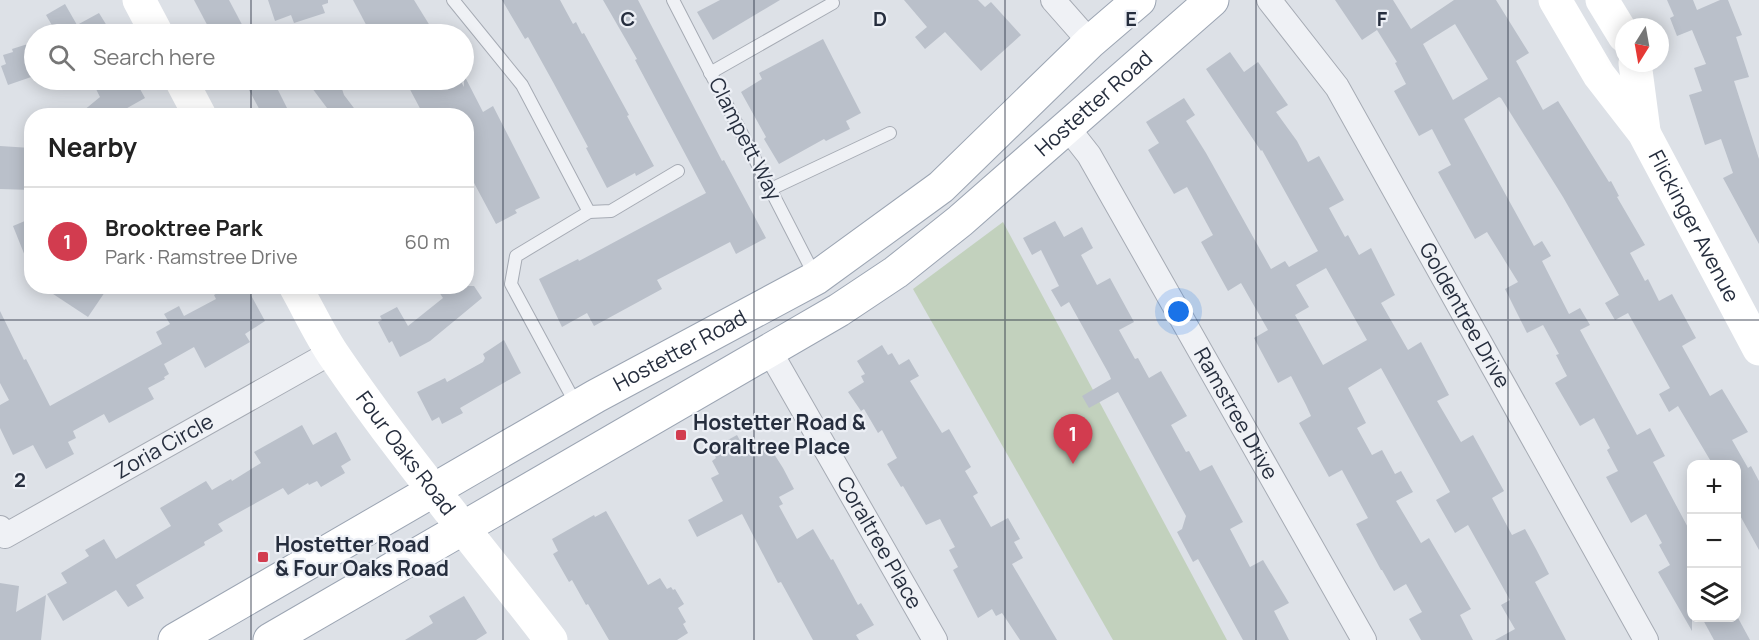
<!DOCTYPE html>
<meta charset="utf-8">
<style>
body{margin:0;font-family:Manrope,sans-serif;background:#f2f2f2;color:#222}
.controls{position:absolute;right:18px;bottom:18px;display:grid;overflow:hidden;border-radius:12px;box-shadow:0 3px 15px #0003}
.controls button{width:54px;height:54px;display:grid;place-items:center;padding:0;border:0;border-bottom:2px solid #e0e0e0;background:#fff;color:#222;font:30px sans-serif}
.compass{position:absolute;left:1615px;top:18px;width:54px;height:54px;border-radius:50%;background:#fff;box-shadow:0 3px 15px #0003;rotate:191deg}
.you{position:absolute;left:1179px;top:312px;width:21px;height:21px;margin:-15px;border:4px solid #fff;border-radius:50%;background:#1a73e8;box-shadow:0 0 0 9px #1a73e833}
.badge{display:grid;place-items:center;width:39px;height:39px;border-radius:50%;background:#d23c4f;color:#fff;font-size:20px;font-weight:700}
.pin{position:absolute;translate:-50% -50px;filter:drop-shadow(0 2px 3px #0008)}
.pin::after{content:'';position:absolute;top:32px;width:21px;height:18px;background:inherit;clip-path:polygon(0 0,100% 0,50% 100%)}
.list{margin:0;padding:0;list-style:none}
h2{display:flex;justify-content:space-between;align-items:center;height:78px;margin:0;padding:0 24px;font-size:26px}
h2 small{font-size:20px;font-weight:400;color:#767676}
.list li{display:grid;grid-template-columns:39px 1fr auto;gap:18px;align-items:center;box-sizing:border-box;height:108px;padding:0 24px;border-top:2px solid #e0e0e0}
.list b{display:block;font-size:22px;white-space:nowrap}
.list p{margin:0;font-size:20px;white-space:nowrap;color:#767676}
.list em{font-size:20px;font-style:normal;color:#767676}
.icon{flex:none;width:33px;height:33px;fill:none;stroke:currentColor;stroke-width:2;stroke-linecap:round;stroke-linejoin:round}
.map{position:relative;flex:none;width:1759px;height:640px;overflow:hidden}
.search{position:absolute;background:#fff;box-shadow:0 3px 15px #0003;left:24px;top:24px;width:450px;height:66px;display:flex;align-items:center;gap:15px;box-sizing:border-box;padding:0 21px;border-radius:33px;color:#767676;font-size:22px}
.panel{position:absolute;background:#fff;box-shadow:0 3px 15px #0003;left:24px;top:108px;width:450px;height:186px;border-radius:24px}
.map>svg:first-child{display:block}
.green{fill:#c2d1bd}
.building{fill:#bac0ca;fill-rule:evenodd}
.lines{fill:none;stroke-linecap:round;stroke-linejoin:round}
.lane-casing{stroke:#a6abb4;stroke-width:14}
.street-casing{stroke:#a6abb4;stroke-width:26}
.primary-casing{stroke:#9ca5b3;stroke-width:35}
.lane{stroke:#eff1f5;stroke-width:12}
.street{stroke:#eff1f5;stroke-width:24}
.secondary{stroke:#fff;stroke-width:33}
.primary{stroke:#fff;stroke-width:33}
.grid{fill:none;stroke:#262e3e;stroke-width:1.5;stroke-opacity:0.55}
.poi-dot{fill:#d23c4f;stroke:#eceff5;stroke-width:2}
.labels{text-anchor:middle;stroke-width:4.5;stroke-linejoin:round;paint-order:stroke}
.street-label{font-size:21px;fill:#262e3e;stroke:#eceff5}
.poi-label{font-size:21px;font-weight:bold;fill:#262e3e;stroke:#eceff5;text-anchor:start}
.grid-label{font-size:20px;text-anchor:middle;font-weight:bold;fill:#262e3e;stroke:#eceff5;stroke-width:4.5;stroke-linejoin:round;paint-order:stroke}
</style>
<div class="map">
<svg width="1759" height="640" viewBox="0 0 1759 640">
<rect width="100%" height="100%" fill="#dde1e7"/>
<!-- green -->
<polygon class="green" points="1003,222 1227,640 1113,640 913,289"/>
<!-- building -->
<g class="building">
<polygon points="194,0 229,0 247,34 212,34"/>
<polygon points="268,0 328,0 328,3 322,5 325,13 294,23 291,15 275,21"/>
<polygon points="353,0 414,0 435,34 371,34"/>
<polygon points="502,0 560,0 573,24 576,22 582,34 584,33 629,115 627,116 654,166 636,176 635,173 607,188 586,148 588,147 553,82 528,37 525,39"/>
<polygon points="603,0 638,0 722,161 724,160 766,238 736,254 730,242 657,280 662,289 594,326 587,313 562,327 539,279 578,259 579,261 706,193 635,60 637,59"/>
<polygon points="720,0 780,0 713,40 697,12"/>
<polygon points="904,0 978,0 985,7 991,2 1021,35 981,71 945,32 925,49 915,37 927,27"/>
<path d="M1335,0H1393L1411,29L1454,0H1496L1529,53L1516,61L1543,110L1558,101L1609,182L1611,181L1619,196L1617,197L1645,245L1630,253L1645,281L1648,279L1659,301L1672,294L1696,338L1682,346L1710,396L1722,389L1748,432L1732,440L1748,468L1751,466L1759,481V550L1737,510V465H1713L1678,406L1669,412L1659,394L1670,388L1628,313L1615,320L1605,303L1619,295L1563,197L1501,98L1499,97L1464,119L1534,246L1542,241L1551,256L1542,261L1569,314L1580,308L1590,325L1580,330L1637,435L1650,428L1665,456L1653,462L1692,535V631L1658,572L1670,565L1659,545L1662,543L1646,514L1631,523L1606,477L1618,471L1607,450L1610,448L1594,418L1580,426L1555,383L1567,376L1556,355L1559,354L1543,325L1527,333L1505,289L1518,282L1487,232L1475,239L1438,172L1451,165L1432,129L1419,136L1394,91L1406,84L1395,63L1397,62L1377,30L1362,40ZM1455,24L1488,79L1453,100L1423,44Z"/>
<polygon points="1667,0 1693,0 1697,10 1720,0 1728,0 1742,35 1736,37 1749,77 1734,81 1759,159 1759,244 1723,178 1733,173 1721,139 1705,145 1689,95 1702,91 1694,68 1706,64 1692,30 1677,36 1670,18 1674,16"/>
<polygon points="65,4 77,25 99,13 112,34 57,34 46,15"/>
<polygon points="823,39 861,113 846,121 850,129 826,141 824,139 779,164 764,139 766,137 741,92 762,79 759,73"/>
<polygon points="34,42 34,76 8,85 1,66 6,64 3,55 13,52 12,49"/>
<path d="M1230,52L1244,72L1258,62L1288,105L1276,112L1297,141L1308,162L1319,156L1344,200L1329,208L1345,237L1348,235L1359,255L1371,248L1395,295L1381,303L1408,350L1421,342L1449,395L1437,401L1461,442L1473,435L1504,491L1492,498L1512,535L1525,529L1536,549L1549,574L1535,582L1566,640H1495L1515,629L1501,605L1510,600L1468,525L1455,533L1436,500L1450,492L1381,368L1348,388L1366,423L1357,428L1372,455L1382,450L1395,474L1401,471L1413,492L1396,501L1421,543L1429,538L1471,609L1460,615L1473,640H1421L1409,619L1422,612L1406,584L1394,591L1382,570H1381L1356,524L1368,518L1342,470L1329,477L1299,423L1311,416L1306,405L1291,376L1278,383L1254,338L1268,330L1241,283L1228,291L1201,242L1213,235L1187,187L1174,194L1148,150L1159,143L1146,122L1184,98L1195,115L1186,121L1206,153L1271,269L1285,261L1289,267L1318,251L1262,150L1261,151L1206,69ZM1326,268L1367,340L1323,365L1295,315L1309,307L1296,285Z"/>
<polygon points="464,75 483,112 493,106 540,198 515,210 517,213 496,224 466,168 466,116 424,116 405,80 460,80 464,87"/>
<polygon points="108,80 135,80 145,98 113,116 77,116 100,97 95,87"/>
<polygon points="270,80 273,80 291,116 263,116 249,90"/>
<polygon points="306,80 339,80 344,95 360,116 330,116 327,108"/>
<polygon points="0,146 31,148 32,190 0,189"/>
<polygon points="32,218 32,271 31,271 13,226"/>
<polygon points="1055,221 1064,237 1082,227 1093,248 1081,255 1097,285 1110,278 1134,322 1119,330 1135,359 1138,358 1149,378 1161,371 1187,416 1171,425 1186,452 1189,451 1200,471 1212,465 1243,522 1230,529 1250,567 1263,560 1289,603 1274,611 1289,640 1243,640 1198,559 1193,562 1177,532 1182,529 1186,516 1118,392 1089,408 1082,396 1111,379 1109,374 1069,302 1061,307 1051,290 1059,286 1041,250 1032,255 1023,238"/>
<polygon points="41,286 109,286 88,317"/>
<polygon points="229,286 246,286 265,321 245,334 250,342 205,368 194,347 164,364 169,374 164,377 165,379 148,388 154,399 109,423 104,414 73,431 76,438 68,442 74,454 46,469 33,445 13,455 0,428 0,405 9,400 0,383 0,311 24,360 26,359 50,406 162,344 156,332 170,324 164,314 179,306 184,316 216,299 214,295"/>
<polygon points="435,286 474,286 482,298 430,341 400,357 392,341 389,343 378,322 382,320 380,316 397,307 408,326 443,298"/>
<polygon points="504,340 521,373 460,408 463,413 442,424 439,417 432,421 417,392 445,378 447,382 483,362 485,358 483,354"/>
<polygon points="882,345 888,355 892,353 899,365 909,359 919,376 910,381 942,433 949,429 971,467 965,471 978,493 973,496 991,527 1008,518 1020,539 1014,542 1023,558 1012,564 1057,640 1020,640 1002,613 996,616 992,609 978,618 953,570 958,567 949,550 955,547 940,519 926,525 903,486 901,487 887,464 897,458 882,430 878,433 864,409 861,411 848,392 864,382 861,376 865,374 857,361"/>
<polygon points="302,425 313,445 336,432 351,460 341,466 345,473 321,487 317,481 309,485 308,483 288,495 283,488 218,524 223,531 204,542 205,545 136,585 144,598 128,607 116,590 63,621 47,594 67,583 61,573 89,556 85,550 104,539 116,559 171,526 160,508 206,481 212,490 231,479 232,481 261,463 254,452"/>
<polygon points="737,435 744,448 748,446 751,452 767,443 783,468 794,489 779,497 783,504 779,506 797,539 813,529 831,560 833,559 858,605 861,603 874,625 856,635 859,640 813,640 781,582 778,583 742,514 697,537 688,520 723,501 711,478 719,474 712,461 716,458 711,449"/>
<polygon points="606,511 648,585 660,578 667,589 671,587 673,590 675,589 684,604 678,608 686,622 683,624 688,633 677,640 609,640 588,604 586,605 572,580 569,582 553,554 558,551 552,539 594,515 595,517"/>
<polygon points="0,583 19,586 16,612 46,595 41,640 0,640"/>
<polygon points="464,596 487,633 476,640 405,640 433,623 429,616"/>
<polygon points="1702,618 1738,618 1750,640 1714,640"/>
</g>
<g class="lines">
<!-- lane casing -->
<g class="lane-casing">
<g id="lane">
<polyline points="453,0 522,85 589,212"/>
<polyline points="673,0 815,276"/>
<polyline points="710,73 833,3"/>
<polyline points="771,189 890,133"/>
<polyline points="577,406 511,284 516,256 589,212 611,211 678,171"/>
</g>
</g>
<!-- street casing -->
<g class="street-casing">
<g id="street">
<polyline points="1053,0 1090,42"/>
<path id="s1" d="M1269,0L1337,87L1646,640"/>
<path id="s2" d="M1067,127L1089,155L1364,640"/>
<path id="s3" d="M769,350L935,640"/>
<path id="s4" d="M0,528L5,536L332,352"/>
</g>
</g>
<!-- primary casing -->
<g class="primary-casing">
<g id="primary">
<path id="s7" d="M175,640L596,396L816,278L941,187L1090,42L1139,0"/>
<path id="s8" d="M270,640L839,310L896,272L960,221L1212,0"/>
</g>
</g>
<!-- lane -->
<use href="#lane" class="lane"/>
<!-- street -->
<use href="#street" class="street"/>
<!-- secondary -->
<g class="secondary">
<polyline points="139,0 157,34"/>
<path id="s5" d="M1555,0L1599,75L1644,133L1759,349"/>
<polyline points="1602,0 1624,36"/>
<polyline points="1635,63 1644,131"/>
<polyline points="181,80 200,116"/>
<path id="s6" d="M295,286C308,309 319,333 333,354C400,453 478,545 551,640"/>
</g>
<!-- primary -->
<use href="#primary" class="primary"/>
</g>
<!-- grid -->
<path class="grid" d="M251,0V34M503,0V640M754,0V640M1005,0V640M1256,0V640M1508,0V640M251,80V116M251,286V640M0,320H1759"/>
<!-- markers -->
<g class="poi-dot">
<rect x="675" y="429" width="12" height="12" rx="3"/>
<rect x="257" y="551" width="12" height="12" rx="3"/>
</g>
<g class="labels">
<!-- street labels -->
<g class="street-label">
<text dy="7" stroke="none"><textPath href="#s8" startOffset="986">Hostetter Road</textPath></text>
<text transform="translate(745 139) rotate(63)" y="7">Clampett Way</text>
<text dy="7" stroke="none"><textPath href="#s5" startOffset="266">Flickinger Avenue</textPath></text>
<text dy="7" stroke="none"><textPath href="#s1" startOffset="372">Goldentree Drive</textPath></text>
<text dy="7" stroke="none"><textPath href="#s7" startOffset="582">Hostetter Road</textPath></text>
<text dy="7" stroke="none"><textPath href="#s2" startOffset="333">Ramstree Drive</textPath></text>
<text dy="7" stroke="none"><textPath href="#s4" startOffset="192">Zoria Circle</textPath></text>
<text dy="7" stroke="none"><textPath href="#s6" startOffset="201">Four Oaks Road</textPath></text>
<text dy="7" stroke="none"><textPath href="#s3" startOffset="222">Coraltree Place</textPath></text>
</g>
<!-- poi labels -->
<g class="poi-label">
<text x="693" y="430">Hostetter Road &amp;<tspan x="693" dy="24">Coraltree Place</tspan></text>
<text x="275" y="552">Hostetter Road<tspan x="275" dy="24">&amp; Four Oaks Road</tspan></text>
</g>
</g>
<g class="grid-label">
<text x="628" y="26">C</text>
<text x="880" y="26">D</text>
<text x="1131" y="26">E</text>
<text x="1382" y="26">F</text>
<text x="20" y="487">2</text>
</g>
</svg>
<div class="controls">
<button>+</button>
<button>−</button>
<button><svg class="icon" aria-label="layers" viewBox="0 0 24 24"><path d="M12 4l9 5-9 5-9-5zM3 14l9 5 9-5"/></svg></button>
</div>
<svg class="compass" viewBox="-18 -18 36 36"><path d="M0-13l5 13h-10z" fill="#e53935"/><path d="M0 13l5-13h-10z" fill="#767676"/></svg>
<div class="you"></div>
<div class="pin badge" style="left:1073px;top:464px">1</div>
<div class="search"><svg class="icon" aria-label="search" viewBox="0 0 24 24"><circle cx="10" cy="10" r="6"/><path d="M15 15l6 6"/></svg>Search here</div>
<section class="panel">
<h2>Nearby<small></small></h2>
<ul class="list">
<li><span class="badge">1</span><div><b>Brooktree Park</b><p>Park · Ramstree Drive</p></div><em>60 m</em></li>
</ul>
</section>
</div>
